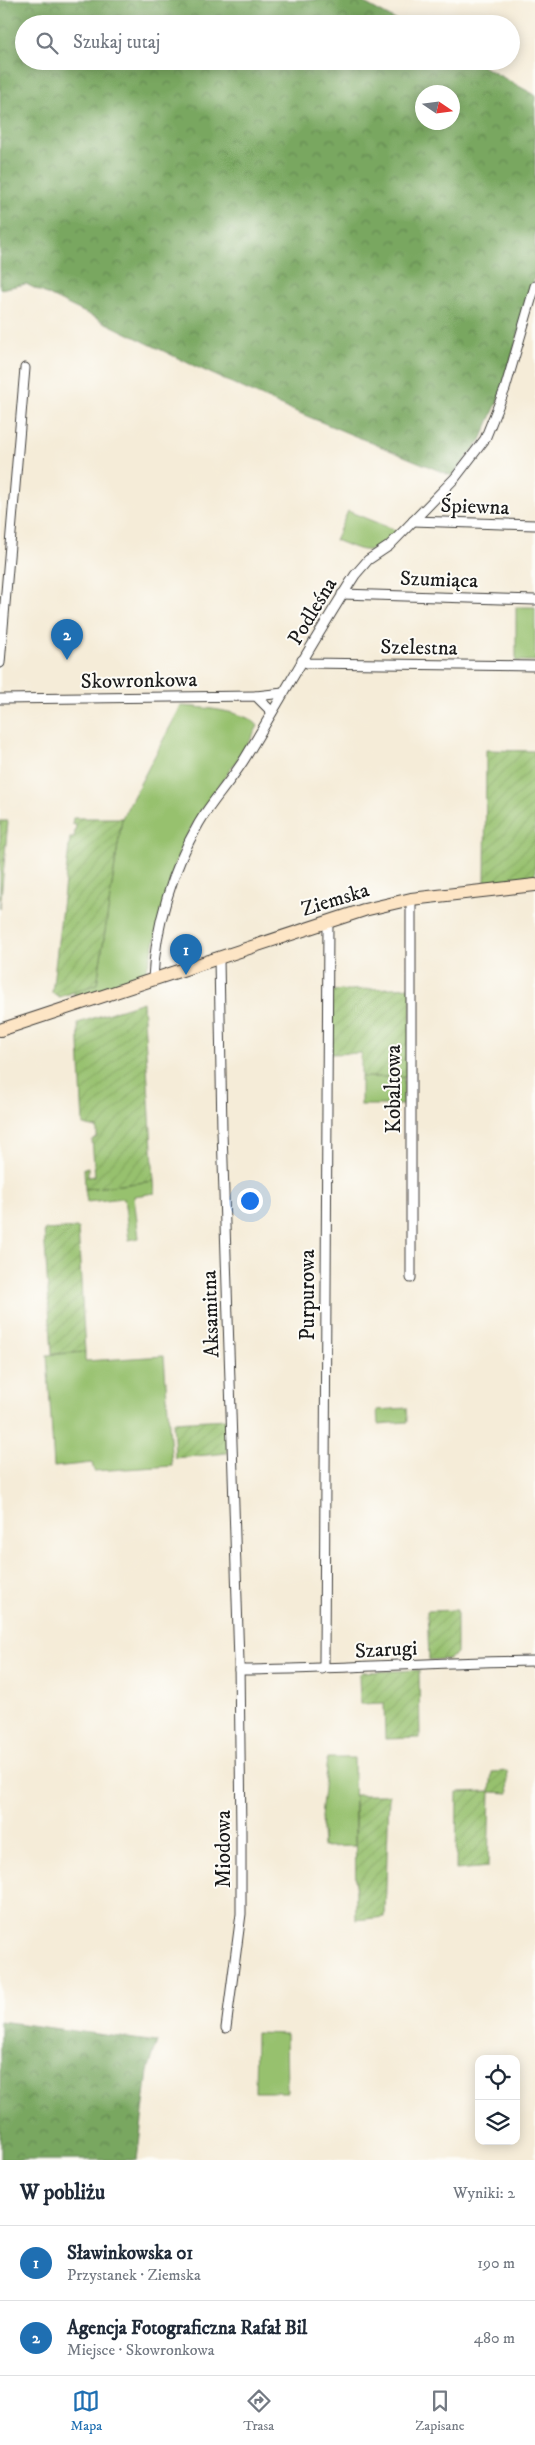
<!DOCTYPE html>
<html lang="pl">
<meta charset="utf-8">
<style>
body{margin:0;font-family:"IM FELL DW Pica",serif;background:#f2f2f3;color:#1f2937}
.controls{position:absolute;right:15px;bottom:15px;display:grid;overflow:hidden;border-radius:10px;box-shadow:0 2px 12px #0003}
.controls button{width:45px;height:45px;display:grid;place-items:center;padding:0;border:0;border-bottom:1px solid #e0e1e3;background:#fff;color:#1f2937;font:25px sans-serif}
.compass{position:absolute;left:415px;top:85px;width:45px;height:45px;border-radius:50%;background:#fff;box-shadow:0 2px 12px #0003;rotate:103deg}
.you{position:absolute;left:249px;top:1200px;width:18px;height:18px;margin:-12px;border:4px solid #fff;border-radius:50%;background:#1a73e8;box-shadow:0 0 0 8px #1a73e833}
.badge{display:grid;place-items:center;width:32px;height:32px;border-radius:50%;background:#1f6fb2;color:#fff;font-size:16px;font-weight:700}
.pin{position:absolute;translate:-50% -41px;filter:drop-shadow(0 1px 2px #0008)}
.pin::after{content:'';position:absolute;top:26px;width:18px;height:15px;background:inherit;clip-path:polygon(0 0,100% 0,50% 100%)}
.list{margin:0;padding:0;list-style:none}
h2{display:flex;justify-content:space-between;align-items:center;height:65px;margin:0;padding:0 20px;font-size:21px}
h2 small{font-size:16px;font-weight:400;color:#747a83}
.list li{display:grid;grid-template-columns:32px 1fr auto;gap:15px;align-items:center;box-sizing:border-box;height:75px;padding:0 20px;border-top:1px solid #e0e1e3}
.list b{display:block;font-size:19px;white-space:nowrap}
.list p{margin:0;font-size:16px;white-space:nowrap;color:#747a83}
.list em{font-size:16px;font-style:normal;color:#747a83}
.icon{flex:none;width:28px;height:28px;fill:none;stroke:currentColor;stroke-width:2;stroke-linecap:round;stroke-linejoin:round}
.map{position:relative;flex:none;width:535px;height:2160px;overflow:hidden}
.search{position:absolute;background:#fff;box-shadow:0 2px 12px #0003;left:15px;right:15px;top:15px;height:55px;display:flex;align-items:center;gap:12px;box-sizing:border-box;padding:0 18px;border-radius:28px;color:#747a83;font-size:19px}
.sheet{height:215px;background:#fff}
nav{display:flex;justify-content:space-around;align-items:center;box-sizing:border-box;height:70px;border-top:1px solid #e0e1e3;background:#fff;font-size:14px;color:#747a83}
nav a{display:grid;justify-items:center;gap:2px}
nav .on{color:#1f6fb2}
.map>svg:first-child{display:block}
.grass{fill:#97c16e;stroke:#5a6e45}
.forest{fill:url(#forest-crowns);stroke:#4a623e;fill-rule:evenodd}
.garden{fill:url(#garden-furrows);stroke:#5a6e45}
.lines{fill:none;stroke-linecap:round;stroke-linejoin:round}
.street-casing{stroke:#3d3b38;stroke-width:11}
.secondary-casing{stroke:#3d3b38;stroke-width:14}
.street{stroke:#fff;stroke-width:9}
.secondary{stroke:#fde5c5;stroke-width:12}
.labels{text-anchor:middle;stroke-width:4;stroke-linejoin:round;paint-order:stroke}
.street-label{font-size:21px;fill:#1c1c1c;stroke:#fdfcf7}
</style>
<div class="map">
<svg width="535" height="2160" viewBox="0 0 535 2160">
<defs>
<pattern id="forest-crowns" width="20" height="18" patternUnits="userSpaceOnUse" patternTransform="scale(1.25)"><rect width="20" height="18" fill="#79a761"/><path d="M2 6a3 3 0 1 1 6 0M12 15a3 3 0 1 1 6 0" fill="none" stroke="#62874f"/></pattern>
<pattern id="garden-furrows" width="10" height="10" patternUnits="userSpaceOnUse" patternTransform="scale(1.25)"><rect width="10" height="10" fill="#97c16e"/><path d="M-1 1l2-2M0 10L10 0M9 11l2-2" fill="none" stroke="#82a55f"/></pattern>
</defs>
<rect width="100%" height="100%" fill="#fdfcf7"/>
<filter id="ink" filterUnits="userSpaceOnUse"><feTurbulence type="fractalNoise" baseFrequency=".02" numOctaves="2"/><feDisplacementMap in="SourceGraphic" scale="10" xChannelSelector="R" yChannelSelector="G"/><feConvolveMatrix kernelMatrix="1 2 1 2 8 2 1 2 1" color-interpolation-filters="sRGB"/></filter>
<filter id="wash" filterUnits="userSpaceOnUse"><feTurbulence type="fractalNoise" baseFrequency=".0096" numOctaves="4" result="noise"/><feDisplacementMap in="SourceGraphic" scale="20" xChannelSelector="R" yChannelSelector="G"/><feGaussianBlur stdDeviation="1.12" result="paint"/><feColorMatrix in="noise" values="0 0 0 0 0 0 0 0 0 0 0 0 0 0 0 0 0 1.4 0 .05"/><feComposite in="paint" operator="in"/></filter>
<g filter="url(#wash)">
<rect width="100%" height="100%" fill="#f5ecd8"/>
<!-- grass -->
<g class="grass">
<path d="M348,511L397,531C368,556 370,554 335,540Z"/>
<rect x="516" y="607" width="19" height="54"/>
<path d="M181,706C200,707 248,711 258,726C236,768 201,803 182,846C164,888 160,934 144,976L75,999L74,992L97,984L122,818Z"/>
<rect x="361" y="1077" width="43" height="28"/>
<polygon points="154,1181 155,1193 134,1196 139,1238 129,1240 124,1198 87,1202 85,1189"/>
<polygon points="85,1352 85,1361 164,1356 172,1466 94,1471 92,1463 54,1467 47,1355"/>
<polygon points="407,1408 408,1422 378,1424 377,1410"/>
<polygon points="327,1758 354,1758 355,1846 323,1847 321,1817"/>
<polygon points="256,2033 286,2034 287,2092 255,2092"/>
</g>
<!-- forest -->
<g class="forest">
<path d="M0,0H359L403,24H24V61H473L535,95V276L503,389L481,440L452,476L280,405L188,363L26,284L0,289ZM422,92H452V122H422Z"/>
<polygon points="0,2021 157,2042 148,2072 137,2160 0,2160"/>
</g>
<!-- garden -->
<g class="garden">
<polygon points="486,750 535,751 535,877 485,882"/>
<polygon points="73,818 122,818 97,984 60,997 52,993 70,838 74,838 76,825 72,824"/>
<polygon points="0,821 8,821 0,908"/>
<polygon points="411,987 410,1077 361,1077 361,1053 331,1054 330,991"/>
<polygon points="143,1002 154,1181 85,1189 84,1168 88,1167 88,1177 95,1176 92,1140 97,1137 97,1128 83,1125 78,1023"/>
<polygon points="78,1228 85,1352 52,1354 44,1230"/>
<polygon points="226,1419 228,1453 175,1458 173,1422"/>
<polygon points="457,1610 457,1653 450,1659 429,1660 427,1611"/>
<polygon points="419,1670 420,1738 385,1739 384,1703 360,1704 359,1675 362,1672"/>
<polygon points="507,1771 509,1793 490,1792 488,1867 456,1870 457,1792 490,1791 492,1772"/>
<polygon points="355,1795 389,1795 385,1917 356,1920"/>
</g>
</g>
<g filter="url(#ink)">
<g class="lines">
<!-- street casing -->
<g class="street-casing">
<g id="street">
<polyline points="413,521 535,525"/>
<polyline points="342,594 535,600"/>
<polyline points="302,660 307,663 535,666"/>
<polyline points="0,663 25,368"/>
<polyline points="256,696 283,693"/>
<polyline points="0,699 256,696 272,712"/>
<polyline points="219,958 222,1131 239,1662 241,1834 241,1914 226,2028"/>
<path d="M153,979C155,926 173,868 199,823C213,799 233,779 247,755C283,695 317,634 355,575L368,560L389,546L455,478L485,439L505,389L535,286"/>
<polyline points="411,1278 411,899"/>
<polyline points="322,1669 324,1664 328,921"/>
<path d="M239,1670C338,1669 436,1662 535,1661"/>
</g>
</g>
<!-- secondary casing -->
<g class="secondary-casing">
<polyline id="secondary" points="0,1030 364,910 411,899 535,885"/>
</g>
<!-- street -->
<use href="#street" class="street"/>
<!-- secondary -->
<use href="#secondary" class="secondary"/>
</g>
</g>
<g class="labels">
<!-- street labels -->
<g class="street-label">
<text transform="translate(475 506) rotate(2)" y="7">Śpiewna</text>
<text transform="translate(439 579) rotate(2)" y="7">Szumiąca</text>
<text transform="translate(312 611) rotate(-59)" y="7">Podleśna</text>
<text transform="translate(419 647) rotate(1)" y="7">Szelestna</text>
<text transform="translate(139 680) rotate(-1)" y="7">Skowronkowa</text>
<text transform="translate(335 899) rotate(-17)" y="7">Ziemska</text>
<text transform="translate(393 1089) rotate(-90)" y="7">Kobaltowa</text>
<text transform="translate(307 1295) rotate(-90)" y="7">Purpurowa</text>
<text transform="translate(210 1314) rotate(-92)" y="7">Aksamitna</text>
<text transform="translate(386 1649) rotate(-3)" y="7">Szarugi</text>
<text transform="translate(223 1849) rotate(-90)" y="7">Miodowa</text>
</g>
</g>
</svg>
<div class="controls">
<button><svg class="icon" aria-label="locate" viewBox="0 0 24 24"><circle cx="12" cy="12" r="6"/><path d="M12 2v4M12 18v4M2 12h4M18 12h4"/></svg></button>
<button><svg class="icon" aria-label="layers" viewBox="0 0 24 24"><path d="M12 4l9 5-9 5-9-5zM3 14l9 5 9-5"/></svg></button>
</div>
<svg class="compass" viewBox="-18 -18 36 36"><path d="M0-13l5 13h-10z" fill="#e53935"/><path d="M0 13l5-13h-10z" fill="#747a83"/></svg>
<div class="you"></div>
<div class="pin badge" style="left:186px;top:975px">1</div>
<div class="pin badge" style="left:67px;top:660px">2</div>
<div class="search"><svg class="icon" aria-label="search" viewBox="0 0 24 24"><circle cx="10" cy="10" r="6"/><path d="M15 15l6 6"/></svg>Szukaj tutaj</div>
</div>
<section class="sheet">
<h2>W pobliżu<small>Wyniki: 2</small></h2>
<ul class="list">
<li><span class="badge">1</span><div><b>Sławinkowska 01</b><p>Przystanek · Ziemska</p></div><em>190 m</em></li>
<li><span class="badge">2</span><div><b>Agencja Fotograficzna Rafał Bil</b><p>Miejsce · Skowronkowa</p></div><em>480 m</em></li>
</ul>
</section>
<nav>
<a class="on"><svg class="icon" aria-label="map" viewBox="0 0 24 24"><path d="M3 6l6-2 6 2 6-2v14l-6 2-6-2-6 2zM9 4v14M15 6v14"/></svg>Mapa</a>
<a><svg class="icon" aria-label="directions" viewBox="0 0 24 24"><path d="M12 3l9 9-9 9-9-9zM9 14v-3h6M13 9l2 2-2 2"/></svg>Trasa</a>
<a><svg class="icon" aria-label="saved" viewBox="0 0 24 24"><path d="M7 4h10v16l-5-4-5 4z"/></svg>Zapisane</a>
</nav>
